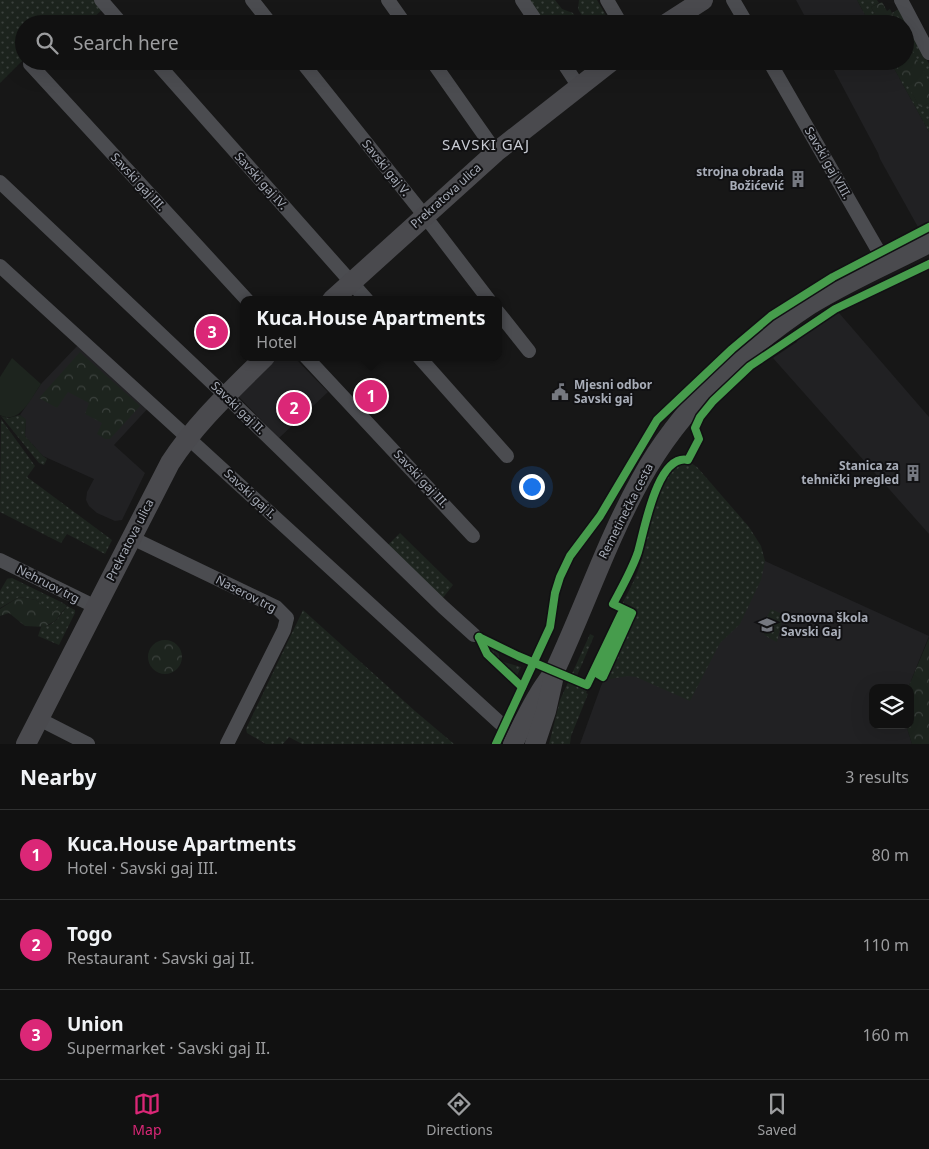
<!DOCTYPE html>
<meta charset="utf-8">
<style>
body{margin:0;font-family:"Noto Sans",sans-serif;background:#1e1f1f;color:#f1f3f6}
.controls{position:absolute;right:15px;bottom:15px;display:grid;overflow:hidden;border-radius:10px;box-shadow:0 5px 20px #0002}
.controls button{width:45px;height:45px;display:grid;place-items:center;padding:0;border:0;border-bottom:1px solid #303131;background:#111;color:#f1f3f6;font:25px sans-serif}
.you{position:absolute;left:531px;top:486px;width:18px;height:18px;margin:-12px;border:4px solid #fff;border-radius:50%;background:#1a73e8;box-shadow:0 0 0 8px #1a73e833}
.badge{display:grid;place-items:center;width:32px;height:32px;border-radius:50%;background:#db2777;color:#fff;font-size:16px;font-weight:700}
.pin{position:absolute;translate:-50% -50%;border:2px solid #fff;box-shadow:0 1px 5px #0006}
.popup{position:absolute;left:240px;top:296px;width:262px;height:65px;box-sizing:border-box;display:grid;place-content:center;border-radius:10px;background:#111;filter:drop-shadow(0 1px 4px #0005);font-size:16px;white-space:nowrap;color:#9c9d9f}
.popup b{font-size:19px;color:#f1f3f6}
.popup::after{content:'';position:absolute;left:50%;top:100%;margin-left:-10px;border:10px solid transparent;border-top-color:#111}
.list{margin:0;padding:0;list-style:none}
h2{display:flex;justify-content:space-between;align-items:center;height:65px;margin:0;padding:0 20px;font-size:21px}
h2 small{font-size:16px;font-weight:400;color:#9c9d9f}
.list li{display:grid;grid-template-columns:32px 1fr auto;gap:15px;align-items:center;box-sizing:border-box;height:90px;padding:0 20px;border-top:1px solid #303131}
.list b{display:block;font-size:19px;white-space:nowrap}
.list p{margin:0;font-size:16px;white-space:nowrap;color:#9c9d9f}
.list em{font-size:16px;font-style:normal;color:#9c9d9f}
.icon{flex:none;width:28px;height:28px;fill:none;stroke:currentColor;stroke-width:2;stroke-linecap:round;stroke-linejoin:round}
.map{position:relative;flex:none;width:929px;height:744px;overflow:hidden}
.search{position:absolute;background:#111;box-shadow:0 5px 20px #0002;left:15px;right:15px;top:15px;height:55px;display:flex;align-items:center;gap:12px;box-sizing:border-box;padding:0 18px;border-radius:28px;color:#9c9d9f;font-size:19px}
.sheet{height:335px;background:#111}
nav{display:flex;justify-content:space-around;align-items:center;box-sizing:border-box;height:70px;border-top:1px solid #303131;background:#111;font-size:14px;color:#9c9d9f}
nav a{display:grid;justify-items:center;gap:2px}
nav .on{color:#db2777}
.map>svg:first-child{display:block}
.built{fill:#212123}
.grass{fill:url(#grass-dots)}
.forest{fill:url(#forest-crowns)}
.garden{fill:#1d241e}
.lines{fill:none;stroke-linecap:round;stroke-linejoin:round}
.street{stroke:#4b4c50;stroke-width:14}
.secondary{stroke:#4a4a4e;stroke-width:20}
.cycleway-casing{stroke:#111113;stroke-width:11}
.cycleway{stroke:#469c4c;stroke-width:8}
.labels{text-anchor:middle;stroke-width:4;stroke-linejoin:round;paint-order:stroke}
.street-label{font-size:12px;fill:#a8adb8;stroke:#111113}
.poi-label{font-size:12px;font-weight:bold;fill:#a8adb8;stroke:#111113;text-anchor:end}
.quarter-label{font-size:15px;letter-spacing:1px;fill:#c9ccd4;stroke:#111113}
</style>
<div class="map">
<svg width="929" height="744" viewBox="0 0 929 744">
<defs>
<pattern id="grass-dots" width="8" height="8" patternUnits="userSpaceOnUse" patternTransform="scale(1.25)"><rect width="8" height="8" fill="#1d241e"/><path d="M2 2h.1M6 6h.1" fill="none" stroke="#3b413d" stroke-width="1.8" stroke-linecap="round"/></pattern>
<pattern id="forest-crowns" width="20" height="18" patternUnits="userSpaceOnUse" patternTransform="scale(1.25)"><rect width="20" height="18" fill="#1d241e"/><path d="M2 6a3 3 0 1 1 6 0M12 15a3 3 0 1 1 6 0" fill="none" stroke="#3b413d"/></pattern>
</defs>
<rect width="100%" height="100%" fill="#171717"/>
<!-- built -->
<g class="built">
<polygon points="796,0 857,0 870,24 809,24"/>
<polygon points="829,61 890,61 929,132 929,231 923,234 918,227 880,159 878,153"/>
<polygon points="833,306 929,417 929,534 773,358 797,342 798,337 804,325"/>
<polygon points="79,344 150,406 114,445 145,473 122,520 115,521 97,513 89,506 86,500 87,492 94,479 43,456 25,436 26,420 20,415 41,384"/>
<polygon points="277,357 294,357 328,392 279,438 237,395"/>
<polygon points="679,520 765,561 929,636 908,688 873,688 873,725 906,725 912,744 580,744 601,686"/>
</g>
<!-- grass -->
<g class="grass">
<polygon points="0,0 95,0 103,9 86,24 24,24 24,59 0,83"/>
<polygon points="528,0 555,0 562,9 573,13 580,24 543,24"/>
<polygon points="579,0 597,0 611,24 587,24 578,9"/>
<polygon points="857,0 877,0 879,3 871,7 880,24 870,24"/>
<polygon points="900,8 929,64 929,82 905,40 905,24 895,24 897,22 892,13"/>
<polygon points="890,61 897,61 896,62 920,108 929,103 929,132"/>
<polygon points="20,415 26,419 25,436 43,456 47,459 44,465 39,463 1,416 8,418"/>
<polygon points="1,419 35,466 27,477 112,540 105,554 67,534 61,543 0,512"/>
<path d="M680,463H691L697,467L749,527L761,546L765,561L761,580L740,624L720,643L690,701L636,677L628,676L604,680L636,613L621,606C629,591 637,576 642,559C650,532 653,479 680,463Z"/>
<polygon points="400,533 453,585 442,599 386,547"/>
<polygon points="12,578 63,603 56,611 52,612 36,600 19,597 0,608 0,591 7,579"/>
<path d="M67,606L75,610V613L59,645L38,636L41,627C54,626 60,616 67,606Z"/>
<path d="M771,609L782,614L781,624L777,642C754,632 762,627 771,609Z"/>
<polygon points="303,610 415,711 454,744 302,744 289,737 283,744 266,744 247,733 246,729"/>
<polygon points="590,634 594,636 573,685 587,691 586,693 588,694 571,736 570,744 549,744 560,700"/>
<path d="M487,642L499,654L500,661L521,667L516,678C505,673 484,655 487,642Z"/>
</g>
<!-- forest -->
<g class="forest">
<polygon points="882,2 887,11 890,9 897,23 880,24 871,7"/>
<polygon points="906,39 929,82 929,103 920,108 895,62 905,61"/>
<polygon points="80,352 140,406 110,439 105,439 97,434 102,423 85,414 89,403 68,392 57,408 39,398"/>
<polygon points="19,597 36,600 53,612 63,603 67,606 55,621 44,627 25,626 9,613 0,616 0,609"/>
<polygon points="929,638 929,744 912,744 906,725 910,725 910,688 908,688"/>
<circle cx="165" cy="657" r="17"/>
</g>
<!-- garden -->
<path class="garden" d="M12,358L41,384C31,398 20,425 0,415V377Z"/>
<g class="lines">
<!-- street -->
<g class="street">
<polyline points="101,0 122,24"/>
<polyline points="252,0 271,24"/>
<polyline points="388,0 405,24"/>
<polyline points="522,0 538,24"/>
<polyline points="607,0 621,24"/>
<polyline points="733,0 747,24"/>
<polyline points="901,0 929,53"/>
<polyline points="155,61 367,300"/>
<polyline points="301,61 424,215 489,300"/>
<polyline points="432,61 496,152"/>
<polyline points="562,61 579,87"/>
<polyline points="769,61 879,252 885,265"/>
<polyline points="30,64 247,300"/>
<polyline points="0,182 226,396 443,607 474,635"/>
<polyline points="0,266 500,723"/>
<polyline points="498,312 529,351"/>
<polyline points="306,357 473,536"/>
<polyline points="419,357 507,456"/>
<polyline points="132,538 276,607 287,618 284,630 227,744"/>
<polyline points="0,560 96,607"/>
<polyline points="39,719 88,744"/>
</g>
<!-- secondary -->
<g class="secondary">
<polyline points="666,24 703,0"/>
<polyline points="332,300 496,152 612,61"/>
<path d="M26,744L170,463C196,423 231,391 265,357"/>
<path d="M513,744C521,727 529,710 539,694C544,685 551,677 556,668C585,606 607,540 641,479C680,408 744,348 811,304C848,281 890,263 929,243"/>
<polyline points="535,744 546,711 553,680"/>
</g>
<!-- cycleway casing -->
<g class="cycleway-casing">
<g id="cycleway">
<path d="M479,637L518,656L587,685L621,614L625,616L598,674L603,677L632,613L613,604C622,587 632,570 638,552C644,532 657,453 688,460L699,439L695,428L700,417L713,401L750,366L835,309L929,264"/>
<polyline points="479,637 487,654 522,687"/>
<polyline points="496,744 550,627 555,593 560,577 570,556 600,516 657,420 732,349 771,316 833,277 929,227"/>
</g>
</g>
<!-- cycleway -->
<use href="#cycleway" class="cycleway"/>
</g>
<!-- icons -->
<defs>
<g id="building-bare" transform="scale(1.35)"><path d="M-4-6H4V6H1V3H-1V6H-4ZM-2.5-4.3h1.7v1.8h-1.7ZM.8-4.3h1.7v1.8H.8ZM-2.5-1h1.7V.8h-1.7ZM.8-1h1.7V.8H.8Z" fill="#757880" stroke="#111113" stroke-width="2.5" paint-order="stroke"/></g>
<g id="civic-bare" transform="scale(1.35)"><path d="M-.6-6.5H3V-4.5H.6V-3L4-1V1h2V6H-6V1h2V-1L-.6-3ZM-1.2 2.5V6h2.4V2.5Z" fill="#757880" stroke="#111113" stroke-width="2.5" paint-order="stroke"/></g>
<g id="school-bare" transform="scale(1.35)"><path d="M0-5L7-2L0 1L-7-2ZM-4 1L0 2.5L4 1V4Q0 6-4 4Z" fill="#757880" stroke="#111113" stroke-width="2.5" paint-order="stroke"/></g>
</defs>
<g fill-rule="evenodd">
<use href="#building-bare" x="798" y="179"/>
<use href="#civic-bare" x="560" y="392"/>
<use href="#building-bare" x="913" y="473"/>
<use href="#school-bare" x="767" y="625"/>
</g>
<g class="labels">
<!-- street labels -->
<g class="street-label">
<text transform="translate(828 163) rotate(60)" y="4">Savski gaj VIII.</text>
<text transform="translate(386 168) rotate(51)" y="4">Savski gaj V.</text>
<text transform="translate(261 181) rotate(48)" y="4">Savski gaj IV.</text>
<text transform="translate(138 182) rotate(47)" y="4">Savski gaj III.</text>
<text transform="translate(446 196) rotate(-42)" y="4">Prekratova ulica</text>
<text transform="translate(238 408) rotate(44)" y="4">Savski gaj II.</text>
<text transform="translate(421 479) rotate(47)" y="4">Savski gaj III.</text>
<text transform="translate(250 494) rotate(43)" y="4">Savski gaj I.</text>
<text transform="translate(626 511) rotate(-63)" y="4">Remetinečka cesta</text>
<text transform="translate(130 540) rotate(-63)" y="4">Prekratova ulica</text>
<text transform="translate(48 584) rotate(27)" y="4">Nehruov trg</text>
<text transform="translate(246 594) rotate(27)" y="4">Naserov trg</text>
</g>
<!-- poi labels -->
<g class="poi-label">
<text x="784" y="176">strojna obrada<tspan x="784" dy="14">Božićević</tspan></text>
<text x="574" y="389" text-anchor="start">Mjesni odbor<tspan x="574" dy="14">Savski gaj</tspan></text>
<text x="899" y="470">Stanica za<tspan x="899" dy="14">tehnički pregled</tspan></text>
<text x="781" y="622" text-anchor="start">Osnovna škola<tspan x="781" dy="14">Savski Gaj</tspan></text>
</g>
<!-- quarter labels -->
<g class="quarter-label">
<text x="486" y="150">SAVSKI GAJ</text>
</g>
</g>
</svg>
<div class="controls">
<button><svg class="icon" aria-label="layers" viewBox="0 0 24 24"><path d="M12 4l9 5-9 5-9-5zM3 14l9 5 9-5"/></svg></button>
</div>
<div class="you"></div>
<div class="pin badge" style="left:371px;top:396px">1</div>
<div class="popup"><b>Kuca.House Apartments</b>Hotel</div>
<div class="pin badge" style="left:294px;top:408px">2</div>
<div class="pin badge" style="left:212px;top:332px">3</div>
<div class="search"><svg class="icon" aria-label="search" viewBox="0 0 24 24"><circle cx="10" cy="10" r="6"/><path d="M15 15l6 6"/></svg>Search here</div>
</div>
<section class="sheet">
<h2>Nearby<small>3 results</small></h2>
<ul class="list">
<li><span class="badge">1</span><div><b>Kuca.House Apartments</b><p>Hotel · Savski gaj III.</p></div><em>80 m</em></li>
<li><span class="badge">2</span><div><b>Togo</b><p>Restaurant · Savski gaj II.</p></div><em>110 m</em></li>
<li><span class="badge">3</span><div><b>Union</b><p>Supermarket · Savski gaj II.</p></div><em>160 m</em></li>
</ul>
</section>
<nav>
<a class="on"><svg class="icon" aria-label="map" viewBox="0 0 24 24"><path d="M3 6l6-2 6 2 6-2v14l-6 2-6-2-6 2zM9 4v14M15 6v14"/></svg>Map</a>
<a><svg class="icon" aria-label="directions" viewBox="0 0 24 24"><path d="M12 3l9 9-9 9-9-9zM9 14v-3h6M13 9l2 2-2 2"/></svg>Directions</a>
<a><svg class="icon" aria-label="saved" viewBox="0 0 24 24"><path d="M7 4h10v16l-5-4-5 4z"/></svg>Saved</a>
</nav>
